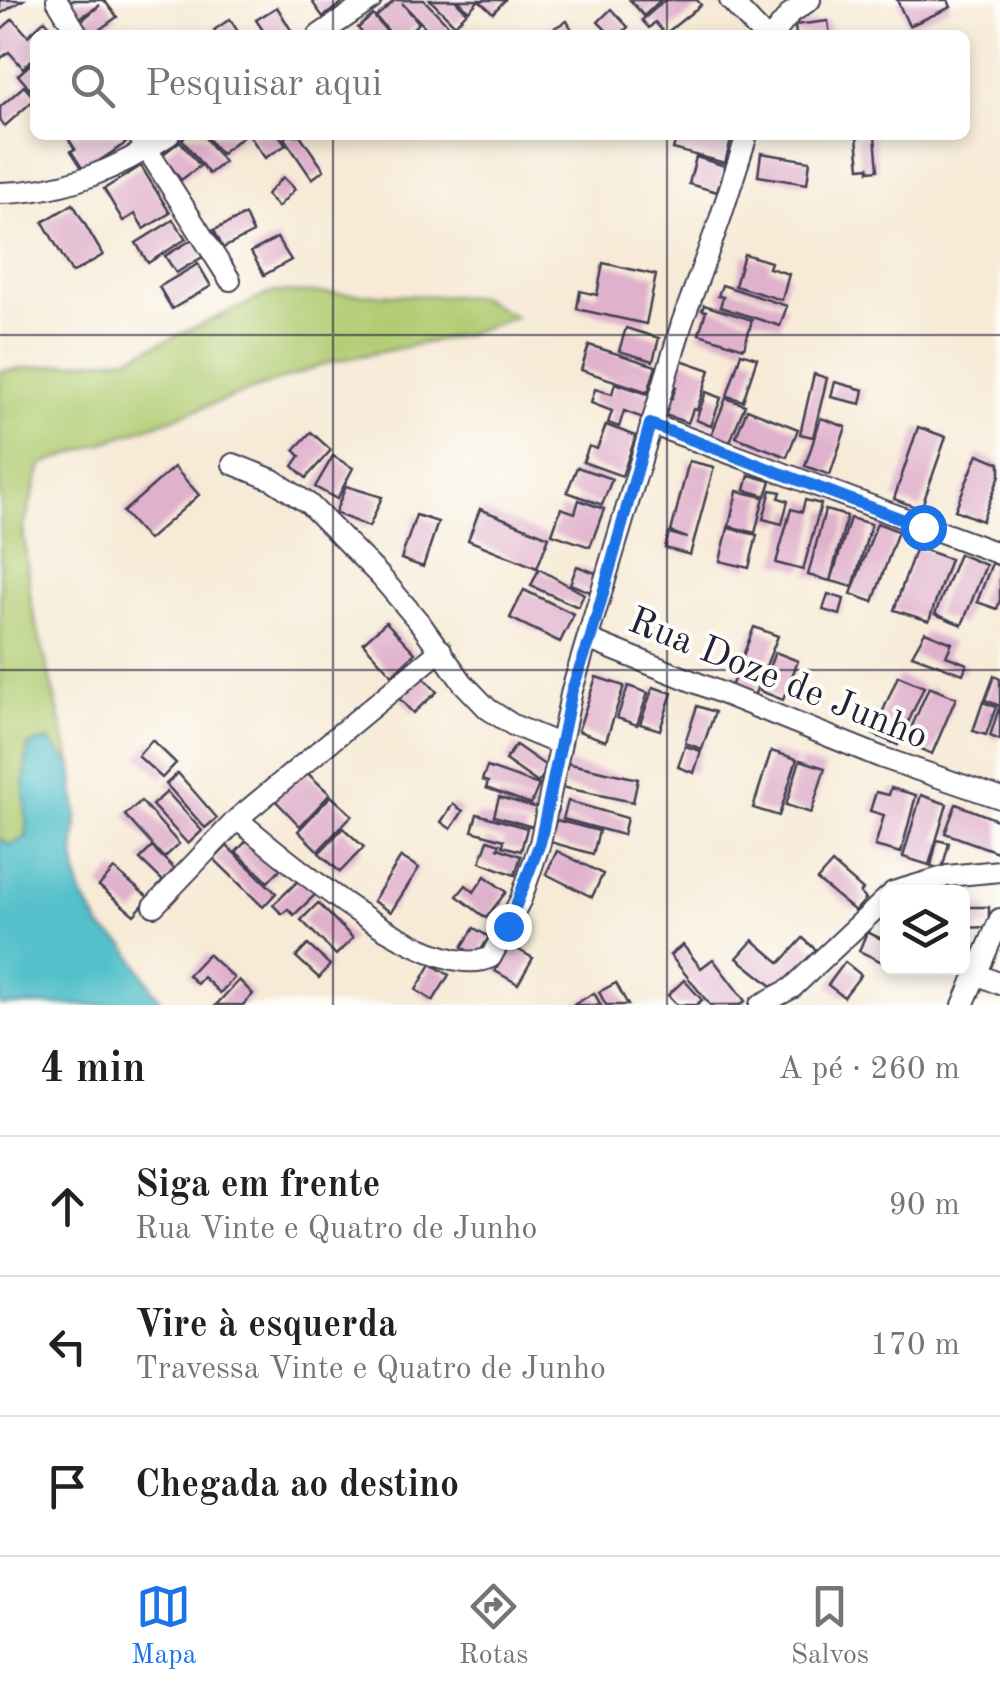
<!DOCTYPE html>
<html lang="pt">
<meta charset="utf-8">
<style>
body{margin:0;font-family:"Old Standard TT",serif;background:#f6f6f6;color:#202124}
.controls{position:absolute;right:30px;bottom:30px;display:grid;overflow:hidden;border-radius:15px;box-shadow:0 5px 15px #0003}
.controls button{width:90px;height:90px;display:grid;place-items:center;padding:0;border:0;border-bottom:2px solid #e0e0e0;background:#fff;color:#202124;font:50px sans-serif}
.stop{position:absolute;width:30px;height:30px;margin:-22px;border:8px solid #1a73e8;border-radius:50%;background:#fff}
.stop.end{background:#1a73e8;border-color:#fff;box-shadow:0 2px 10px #0008}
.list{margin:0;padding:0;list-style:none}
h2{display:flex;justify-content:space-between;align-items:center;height:130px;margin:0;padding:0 40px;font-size:42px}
h2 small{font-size:32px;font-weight:400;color:#757577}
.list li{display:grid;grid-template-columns:65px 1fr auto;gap:30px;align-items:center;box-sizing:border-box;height:140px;padding:0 40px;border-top:2px solid #e0e0e0}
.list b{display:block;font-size:38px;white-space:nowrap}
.list p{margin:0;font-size:32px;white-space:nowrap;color:#757577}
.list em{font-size:32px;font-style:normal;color:#757577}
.icon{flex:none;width:55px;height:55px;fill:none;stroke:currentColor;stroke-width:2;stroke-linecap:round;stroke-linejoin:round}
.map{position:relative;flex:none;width:1000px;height:1005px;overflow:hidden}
.search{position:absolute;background:#fff;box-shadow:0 5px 15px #0003;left:30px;right:30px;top:30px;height:110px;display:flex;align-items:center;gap:25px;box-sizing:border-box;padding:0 35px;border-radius:15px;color:#757577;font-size:38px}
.sheet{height:550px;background:#fff}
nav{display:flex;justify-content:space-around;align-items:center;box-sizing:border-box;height:140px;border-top:2px solid #e0e0e0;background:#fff;font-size:28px;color:#757577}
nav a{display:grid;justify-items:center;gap:5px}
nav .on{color:#1a73e8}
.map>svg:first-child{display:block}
.green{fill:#b1cc72;stroke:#6a7756;stroke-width:2.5}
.water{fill:#53c0ca;stroke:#3a7182;stroke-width:2.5}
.building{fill:#e0b1cc}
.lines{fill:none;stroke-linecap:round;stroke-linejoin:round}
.minor-casing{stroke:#424052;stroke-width:24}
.minor{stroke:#fff;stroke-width:20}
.route{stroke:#1a73e8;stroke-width:12}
.grid{fill:none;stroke:#22223b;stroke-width:2.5;stroke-opacity:0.55}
.labels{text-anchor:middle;stroke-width:8;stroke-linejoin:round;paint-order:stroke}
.street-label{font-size:38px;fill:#22223b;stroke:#fdfcf7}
</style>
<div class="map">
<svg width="1000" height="1005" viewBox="0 0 1000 1005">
<rect width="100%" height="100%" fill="#fdfcf7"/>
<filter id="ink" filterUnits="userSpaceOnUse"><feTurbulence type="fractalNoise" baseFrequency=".01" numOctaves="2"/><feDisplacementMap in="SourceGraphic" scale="20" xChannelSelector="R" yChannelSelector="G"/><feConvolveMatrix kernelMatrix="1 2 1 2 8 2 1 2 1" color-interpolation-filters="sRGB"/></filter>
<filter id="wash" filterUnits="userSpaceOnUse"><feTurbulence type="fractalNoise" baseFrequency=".0048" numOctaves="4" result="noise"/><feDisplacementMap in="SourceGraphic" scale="40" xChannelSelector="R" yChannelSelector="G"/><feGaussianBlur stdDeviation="2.25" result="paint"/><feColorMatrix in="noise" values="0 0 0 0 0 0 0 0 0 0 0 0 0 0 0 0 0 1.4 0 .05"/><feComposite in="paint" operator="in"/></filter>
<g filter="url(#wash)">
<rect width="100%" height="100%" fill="#f7ead6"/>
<!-- green -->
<polygon class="green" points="273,292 479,297 515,317 464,335 331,362 41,465 23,529 31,603 72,766 48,740 24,781 27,837 11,845 0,839 0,371 130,357"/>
<!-- water -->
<polygon class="water" points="48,740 72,766 77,818 74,857 80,892 102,929 126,946 160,1001 166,1005 0,1005 0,839 11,845 27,837 24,781 28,746"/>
<g id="blocks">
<!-- building -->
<g class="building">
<polygon points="0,0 23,0 0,14"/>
<polygon points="65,0 104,0 117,17 92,35 81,21 100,5 78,19"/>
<polygon points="316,0 346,0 323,17 313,3"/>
<polygon points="395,0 424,0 451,28 443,35 433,35 402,3 419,23 405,35 392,35 376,17"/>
<polygon points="430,0 455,0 467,12 455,25"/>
<polygon points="458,0 505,0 493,13 479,0 469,11"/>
<polygon points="630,0 661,0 644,16"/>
<polygon points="665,0 697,0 701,5 665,34 655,22 649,28 642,20"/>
<polygon points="897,0 948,0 951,7 909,26"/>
<polygon points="277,7 294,35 266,35 256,20"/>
<polygon points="611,9 628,27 620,35 611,35 598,22"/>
<polygon points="373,15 376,19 390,35 364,35 358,28"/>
<polygon points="13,19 28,36 45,20 58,35 35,35 35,57 23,68 9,52 0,59 0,30"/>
<polygon points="230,19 240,35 217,35 214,30"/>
<polygon points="567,21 575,35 541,35"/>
<polygon points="828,21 830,35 796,35 795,25"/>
<polygon points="35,60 35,95 18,75"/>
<polygon points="24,86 35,99 5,126 0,120 0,107"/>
<polygon points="66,135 120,135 126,143 84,171 71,151 75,149"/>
<polygon points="187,135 203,135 224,162 209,174 182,139"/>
<polygon points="205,135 244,135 221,154"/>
<polygon points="249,135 279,135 286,145 265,158"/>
<polygon points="289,135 300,135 324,170 312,179 284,138"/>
<polygon points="677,135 693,139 695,135 732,136 725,163 673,149"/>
<polygon points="875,136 878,170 869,171 869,167 860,168 857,137"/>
<polygon points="180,141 200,166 181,180 162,155"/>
<polygon points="761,153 810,161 807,184 758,176"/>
<polygon points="696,157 725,166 717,192 689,184"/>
<polygon points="141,166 170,213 144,229 135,214 123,221 104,189"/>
<polygon points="283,177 295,189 278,207 266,195"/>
<polygon points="73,204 103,255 72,273 43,222"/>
<polygon points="245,215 253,233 223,248 214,230"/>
<polygon points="173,220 186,239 148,263 136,243"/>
<polygon points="277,238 291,260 264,275 251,252"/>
<polygon points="193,239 204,256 176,273 165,256"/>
<polygon points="744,254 771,262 769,268 789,274 782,300 735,286"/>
<polygon points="603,263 656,275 646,324 577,309 580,291 597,295"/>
<polygon points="198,264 211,286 172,309 159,287"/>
<polygon points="722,285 787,306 780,326 720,307 723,297 718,296"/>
<polygon points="704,305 752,320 744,348 699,334 706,311 702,310"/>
<polygon points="626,328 659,338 653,361 619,351"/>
<polygon points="589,345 656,366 648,392 581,370"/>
<polygon points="741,353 757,358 743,401 727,396"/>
<polygon points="681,360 710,370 697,410 693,409 688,423 662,414 668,396 672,398 676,387 672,386"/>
<polygon points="814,374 827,378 813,437 800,434"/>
<polygon points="835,382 864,390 861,404 831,397"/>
<polygon points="615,383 651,395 643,418 624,411 619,427 608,423 612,411 591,403 595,389 612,394"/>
<polygon points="706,392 721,398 711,426 696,420"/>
<polygon points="726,398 745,405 729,444 711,436"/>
<polygon points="747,409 798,429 787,457 736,437"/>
<polygon points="821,418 846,427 830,475 805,466"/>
<polygon points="606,425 636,436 622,476 583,462 589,446 597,449"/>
<polygon points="918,427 946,437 921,509 894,499"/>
<polygon points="311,432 331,450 306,478 293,466 300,456 294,450"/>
<polygon points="978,454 1000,463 1000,475 982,521 955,510"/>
<polygon points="333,456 353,468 337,499 315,487"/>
<polygon points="689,461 714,467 690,555 665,548 669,533 687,538 671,532"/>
<polygon points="174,467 199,495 148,540 123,512"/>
<polygon points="577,467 612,479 602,505 567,492"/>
<polygon points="749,475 771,481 766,496 745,490"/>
<polygon points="346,486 382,497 369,527 335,513"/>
<polygon points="771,490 781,492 779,498 788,501 782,524 763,519"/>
<polygon points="737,491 764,497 755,533 729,526"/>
<polygon points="579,500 604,509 590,547 552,534 561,508 575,513"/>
<polygon points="805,500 821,504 803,570 776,563 791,509 802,512"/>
<polygon points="480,509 549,537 537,568 468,540"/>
<polygon points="825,510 847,516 830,581 808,575"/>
<polygon points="416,515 438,522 423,567 401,559"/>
<polygon points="850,518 871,524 853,587 831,581"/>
<polygon points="877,523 898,531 873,602 851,594"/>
<polygon points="728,528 757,535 749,568 720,561"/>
<polygon points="916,547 950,559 929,621 894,610"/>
<polygon points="959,554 986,565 962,625 935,614"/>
<polygon points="992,563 1000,566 1000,600 997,609 977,602"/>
<polygon points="577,566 598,574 590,592 570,584"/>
<polygon points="539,569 584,594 578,607 531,586"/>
<polygon points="524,590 574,614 560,642 510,618"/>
<polygon points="828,594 844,599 840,615 823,610"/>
<polygon points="386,622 415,653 392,675 363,643"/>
<polygon points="754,627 778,636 754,696 731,687"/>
<polygon points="925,632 952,643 946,656 967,664 963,674 912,655"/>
<polygon points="775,652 798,661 783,700 760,691"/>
<polygon points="422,676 437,692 413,713 399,698"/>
<polygon points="898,676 924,687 898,745 873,734"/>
<polygon points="994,676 1000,679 1000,706 985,700"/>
<polygon points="596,677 624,686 606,741 578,731"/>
<polygon points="628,686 648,693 637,725 617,718"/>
<polygon points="653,687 672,693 660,730 640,724"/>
<polygon points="929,687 956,698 932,754 905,742"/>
<polygon points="983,702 996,707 986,735 973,731"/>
<polygon points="697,706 715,712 702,749 685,743"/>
<polygon points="999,708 1000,708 1000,740 990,736"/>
<polygon points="152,740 176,763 162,778 138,756"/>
<polygon points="516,745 549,768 538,783 505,760"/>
<polygon points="685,746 701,751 694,773 678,767"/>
<polygon points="771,751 797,759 779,816 753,808"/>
<polygon points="800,760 825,768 811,813 786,805"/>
<polygon points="566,763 638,779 633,802 561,787"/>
<polygon points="487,767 539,785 531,804 486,788 488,782 482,780"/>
<polygon points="303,769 330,794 300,826 274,799"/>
<polygon points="178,773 217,818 205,828 166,784"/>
<polygon points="891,788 916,795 901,853 875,846 884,815 870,811 876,792 889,795"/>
<polygon points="167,792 202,831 188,844 152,805"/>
<polygon points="921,795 947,804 929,865 903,857"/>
<polygon points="331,796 352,815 318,851 298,831"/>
<polygon points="499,797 538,808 533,827 494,816"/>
<polygon points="141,801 179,844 164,858 125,815"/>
<polygon points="568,801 627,818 623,835 563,819"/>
<polygon points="453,804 463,811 451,829 441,822"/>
<polygon points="956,804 1000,821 1000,853 945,833"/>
<polygon points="477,814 527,828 521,851 503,846 504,840 472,831"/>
<polygon points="556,820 599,831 593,854 550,842"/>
<polygon points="343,828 364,847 340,872 319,853"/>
<polygon points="251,836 282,867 268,882 236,852"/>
<polygon points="488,840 500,844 498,848 521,856 515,875 480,862"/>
<polygon points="937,840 949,843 942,869 931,866"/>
<polygon points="227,846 276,893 263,907 214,859"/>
<polygon points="152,847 178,872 166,884 140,859"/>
<polygon points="557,851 603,874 592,897 546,874"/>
<polygon points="401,857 419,868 391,912 373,901"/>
<polygon points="832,863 863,890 860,893 866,899 855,911 817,880"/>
<polygon points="114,869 149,898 134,915 99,886"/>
<polygon points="485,876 506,892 486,918 457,896 466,885 474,892"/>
<polygon points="301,878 316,894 294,915 288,909 282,914 273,905"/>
<polygon points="318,903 353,938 336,955 301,920"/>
<polygon points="962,907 989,907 989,927 962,928"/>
<polygon points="474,928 489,937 477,957 462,947"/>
<polygon points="867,932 888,942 884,963 859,951"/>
<polygon points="803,938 816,950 777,990 737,958 753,940 780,963"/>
<polygon points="308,945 330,965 319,978 296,957"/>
<polygon points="510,945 533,958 518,984 495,971"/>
<polygon points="683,945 701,968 713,959 745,1001 740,1005 710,1005 670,955"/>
<polygon points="208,954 234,978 220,993 203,977 197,984 188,975"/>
<polygon points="845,962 861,975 844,997 828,985"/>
<polygon points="431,964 449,975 433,1001 416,990"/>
<polygon points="239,980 253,994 243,1005 216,1005"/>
<polygon points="684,980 702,1000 696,1005 677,1005 668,995"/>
<polygon points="616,983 628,1005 606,1005 599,992"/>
<polygon points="594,993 601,1005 573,1005"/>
</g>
</g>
</g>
<g filter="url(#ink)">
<use href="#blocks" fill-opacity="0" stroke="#424052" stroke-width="2.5"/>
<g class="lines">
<!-- minor casing -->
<g class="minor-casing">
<g id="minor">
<polyline points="57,0 78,35"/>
<polyline points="730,0 763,35"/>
<polyline points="319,35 371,0"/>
<polyline points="773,35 791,13 810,0"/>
<polyline points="138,135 230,280"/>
<path d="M0,193C63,192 117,170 169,135"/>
<polyline points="651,424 1000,554"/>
<polyline points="233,464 273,480 309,504 380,576 420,623 463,683 488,709 513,725 559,744"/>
<polyline points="590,640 883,758 1000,798"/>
<path d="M237,819C281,855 433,987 491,957L521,899L540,843L572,690L682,323L720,219L747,135"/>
<polyline points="893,892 947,876 1000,871"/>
<polyline points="154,906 237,819 441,650"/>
<polyline points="977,974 1000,984"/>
<polyline points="760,1005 792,988 888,897"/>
<polyline points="963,1005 1000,919"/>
</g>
</g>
<!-- minor -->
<use href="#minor" class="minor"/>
</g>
</g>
<g class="lines" filter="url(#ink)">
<!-- route -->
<polyline class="route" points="508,926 540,843 572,690 590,640 650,424 923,527"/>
</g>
<!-- grid -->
<path class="grid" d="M333,0V35M667,0V35M333,135V1005M667,135V1005M0,335H1000M0,670H1000"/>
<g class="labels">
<!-- street labels -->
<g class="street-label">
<text transform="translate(779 677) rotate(22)" y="13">Rua Doze de Junho</text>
</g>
</g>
</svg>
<div class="controls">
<button><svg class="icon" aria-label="layers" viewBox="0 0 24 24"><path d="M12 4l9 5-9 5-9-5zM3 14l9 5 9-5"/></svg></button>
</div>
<div class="stop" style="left:923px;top:527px"></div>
<div class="stop end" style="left:508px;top:926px"></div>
<div class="search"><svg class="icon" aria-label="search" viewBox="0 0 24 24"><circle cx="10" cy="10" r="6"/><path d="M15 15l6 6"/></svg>Pesquisar aqui</div>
</div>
<section class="sheet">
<h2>4 min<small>A pé · 260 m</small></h2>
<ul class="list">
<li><svg class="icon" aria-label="ahead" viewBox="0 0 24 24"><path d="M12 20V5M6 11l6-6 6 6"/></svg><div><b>Siga em frente</b><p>Rua Vinte e Quatro de Junho</p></div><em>90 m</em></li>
<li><svg class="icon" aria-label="left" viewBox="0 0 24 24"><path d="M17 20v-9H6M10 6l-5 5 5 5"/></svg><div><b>Vire à esquerda</b><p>Travessa Vinte e Quatro de Junho</p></div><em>170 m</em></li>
<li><svg class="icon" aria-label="arrive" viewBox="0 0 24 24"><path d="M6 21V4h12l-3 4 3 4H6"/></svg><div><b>Chegada ao destino</b></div></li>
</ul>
</section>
<nav>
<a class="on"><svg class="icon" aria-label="map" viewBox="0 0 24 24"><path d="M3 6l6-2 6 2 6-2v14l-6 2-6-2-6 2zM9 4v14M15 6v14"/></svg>Mapa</a>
<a><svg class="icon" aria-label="directions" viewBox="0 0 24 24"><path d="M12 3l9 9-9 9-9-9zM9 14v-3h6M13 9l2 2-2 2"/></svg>Rotas</a>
<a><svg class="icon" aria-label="saved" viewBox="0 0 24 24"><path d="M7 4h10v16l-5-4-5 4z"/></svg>Salvos</a>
</nav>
